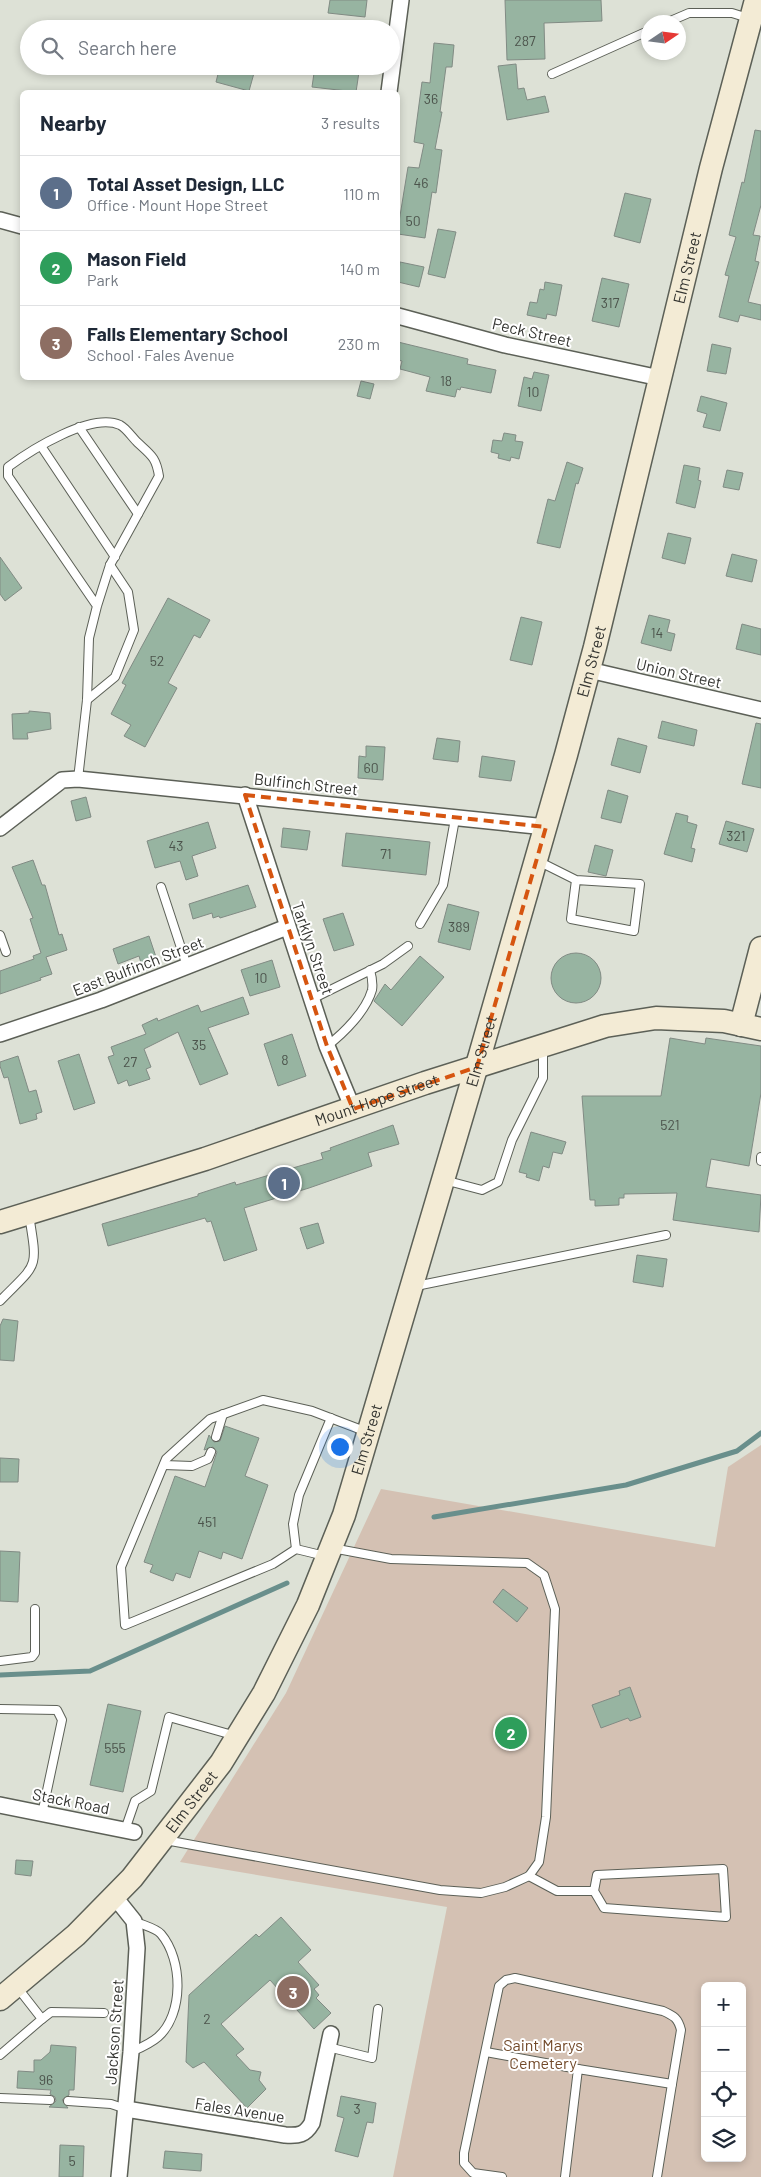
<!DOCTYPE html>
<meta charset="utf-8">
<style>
body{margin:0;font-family:Barlow,sans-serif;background:#f2f2f3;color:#1f2937}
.controls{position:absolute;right:15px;bottom:15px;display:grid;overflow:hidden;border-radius:8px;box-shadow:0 2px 8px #0003}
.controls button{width:45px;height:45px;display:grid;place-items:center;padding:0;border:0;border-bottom:1px solid #e0e1e3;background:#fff;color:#1f2937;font:25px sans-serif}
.compass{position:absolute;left:641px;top:15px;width:45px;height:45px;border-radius:50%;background:#fff;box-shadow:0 2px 8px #0003;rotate:77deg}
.you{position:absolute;left:339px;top:1446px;width:18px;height:18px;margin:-12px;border:4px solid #fff;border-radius:50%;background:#1a73e8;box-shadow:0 0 0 8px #1a73e833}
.badge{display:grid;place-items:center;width:32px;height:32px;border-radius:50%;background:#583db5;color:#fff;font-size:16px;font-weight:700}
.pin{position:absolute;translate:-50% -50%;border:2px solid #fff;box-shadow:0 1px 5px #0006}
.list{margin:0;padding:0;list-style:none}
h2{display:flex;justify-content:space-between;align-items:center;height:65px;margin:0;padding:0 20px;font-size:21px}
h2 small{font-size:16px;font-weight:400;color:#747a83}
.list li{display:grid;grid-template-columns:32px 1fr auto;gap:15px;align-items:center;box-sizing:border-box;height:75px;padding:0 20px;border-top:1px solid #e0e1e3}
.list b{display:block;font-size:19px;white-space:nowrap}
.list p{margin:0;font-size:16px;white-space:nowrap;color:#747a83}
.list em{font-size:16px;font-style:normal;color:#747a83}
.icon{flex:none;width:28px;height:28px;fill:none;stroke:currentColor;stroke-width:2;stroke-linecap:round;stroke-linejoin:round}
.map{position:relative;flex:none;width:761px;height:2177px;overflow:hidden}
.search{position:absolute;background:#fff;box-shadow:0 2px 8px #0003;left:20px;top:20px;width:380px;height:55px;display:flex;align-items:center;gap:12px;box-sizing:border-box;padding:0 18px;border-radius:28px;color:#747a83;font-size:19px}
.panel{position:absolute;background:#fff;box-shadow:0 2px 8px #0003;left:20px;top:90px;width:380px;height:290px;border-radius:8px}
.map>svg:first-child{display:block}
.green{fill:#d4c1b3;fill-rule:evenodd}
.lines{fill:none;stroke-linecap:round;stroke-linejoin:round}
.stream{stroke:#698f8c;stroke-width:5}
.building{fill:#97b4a1;stroke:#818b84}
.lane-casing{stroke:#5c6057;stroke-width:10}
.street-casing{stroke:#5c6057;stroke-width:18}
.secondary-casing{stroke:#5c6057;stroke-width:25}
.lane{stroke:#fff;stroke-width:8}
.street{stroke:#fff;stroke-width:15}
.secondary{stroke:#f3ebd5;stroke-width:22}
.marked{fill:none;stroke:#d65510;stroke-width:4;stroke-dasharray:10 6;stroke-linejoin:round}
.labels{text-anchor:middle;stroke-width:4;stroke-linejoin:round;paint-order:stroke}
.number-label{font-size:14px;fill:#4c544c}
.street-label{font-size:16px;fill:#333430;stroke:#fff}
.park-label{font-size:16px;fill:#724929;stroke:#fff}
</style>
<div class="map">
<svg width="761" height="2177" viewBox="0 0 761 2177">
<rect width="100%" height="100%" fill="#dde1d6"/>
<!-- green -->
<path class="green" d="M761,1445V2177H393L447,1907L180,1862L286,1693L381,1489L715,1547L728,1467ZM705,1986H742V2158H705Z"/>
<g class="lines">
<!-- stream -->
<g class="stream">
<polyline points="434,1517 626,1485 737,1451 761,1433"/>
<polyline points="0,1675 90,1671 287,1583"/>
</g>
</g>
<!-- building -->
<g class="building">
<polygon points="330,0 367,0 365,17 328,13"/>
<polygon points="505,0 601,0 602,21 544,23 545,59 507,60"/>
<polygon points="434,43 454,45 452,67 446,67 440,112 442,112 435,149 442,150 436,193 432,192 425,238 398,234 398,228 408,167 419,168 424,144 414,142 422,82 430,83"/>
<polygon points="516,64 518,89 524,88 527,100 545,96 549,112 507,120 498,66"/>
<polygon points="220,66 256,66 249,91 216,82"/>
<polygon points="315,66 359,72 356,92 312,87"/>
<polygon points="755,130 761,131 761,205 753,235 760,236 755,261 759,262 748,302 761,305 761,320 740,315 738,322 719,317 729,276 725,275 736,237 729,235 742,182 744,183"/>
<polygon points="625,193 651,199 640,243 614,236"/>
<polygon points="438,229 456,232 445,278 428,274"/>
<polygon points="400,262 424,267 419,287 398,282"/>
<polygon points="602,278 629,284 619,327 592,321"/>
<polygon points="545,282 562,285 556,316 547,314 546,319 527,315 530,302 537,303 540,289 544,290"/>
<polygon points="398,342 468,359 467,364 496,370 491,393 461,387 460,390 457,389 455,397 426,391 430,377 400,369 402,361 398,360"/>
<polygon points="712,344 731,348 726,374 707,371"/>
<polygon points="534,372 549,375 541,411 518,406 524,377 532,379"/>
<polygon points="361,381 374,384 370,399 357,396"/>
<polygon points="701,396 727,403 720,431 703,427 707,414 697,411"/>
<polygon points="504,433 516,435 515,441 523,442 519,459 511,457 510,461 498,458 499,454 491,452 493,440 502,441"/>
<polygon points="567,462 583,468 578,484 576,483 560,548 537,543 548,499 555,501"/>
<polygon points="684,465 700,468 698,480 701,481 695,508 676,503"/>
<polygon points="727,470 743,473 739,490 723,487"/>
<polygon points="668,533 691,538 685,564 662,558"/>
<polygon points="732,554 757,560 752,582 726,576"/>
<polygon points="0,557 22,588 5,601 0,594"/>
<polygon points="168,598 210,620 200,638 194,635 168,683 177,688 145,747 124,736 131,725 111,714 126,685 122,683"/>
<polygon points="649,615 670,620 667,632 675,634 671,651 641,643"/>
<polygon points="521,617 542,622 532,665 510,660"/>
<polygon points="742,624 761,629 761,655 736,649"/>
<polygon points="29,711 50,713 51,729 27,733 28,739 13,739 12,714 29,713"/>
<polygon points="662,721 697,730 694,746 658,738"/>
<polygon points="756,723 761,724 761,788 742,784"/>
<polygon points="437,738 460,741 458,762 433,759"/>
<polygon points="618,738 647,746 640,773 611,765"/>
<polygon points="366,746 385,747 383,780 358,778 359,756 366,757"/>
<polygon points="482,756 515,761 511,781 479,777"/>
<polygon points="608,790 628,796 621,823 601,818"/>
<polygon points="86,797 91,817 76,821 71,801"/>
<polygon points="676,813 688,816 687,822 697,825 691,848 695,849 692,862 664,854"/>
<polygon points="726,821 754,829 747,852 719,844"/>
<polygon points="208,822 216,848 192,856 198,876 186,880 180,861 155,868 147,841"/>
<polygon points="283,828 310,831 307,850 281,847"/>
<polygon points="346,833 430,842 426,875 342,866"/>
<polygon points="595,845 613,850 606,876 588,872"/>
<polygon points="33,860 42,885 45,885 59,935 62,934 67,950 46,957 52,974 40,978 41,980 0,994 0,971 34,959 33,956 41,953 30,919 33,918 12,867"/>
<polygon points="248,885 256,907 220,918 219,916 213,918 212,913 193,919 189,904"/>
<polygon points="448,904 479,912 470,950 438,942"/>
<polygon points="343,913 354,945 334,951 323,919"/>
<polygon points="149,936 156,957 141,963 139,956 118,964 113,949"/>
<circle cx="576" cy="978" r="25"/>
<polygon points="420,956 444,977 402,1026 374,1001 385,984 391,990"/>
<polygon points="272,960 280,987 250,996 241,970"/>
<polygon points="243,997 249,1014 208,1028 228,1074 200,1085 178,1032 144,1049 151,1067 146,1069 150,1079 129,1086 127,1080 118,1084 108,1057 114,1055 111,1047 146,1034 142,1025 157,1018 158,1021 198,1005 201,1012"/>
<polygon points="292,1034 306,1076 278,1086 264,1044"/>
<polygon points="670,1038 705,1044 706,1038 761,1046 761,1093 749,1166 711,1159 706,1187 761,1195 759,1232 673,1220 677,1193 624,1194 624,1198 619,1198 619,1205 595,1206 595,1200 590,1200 582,1096 661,1096"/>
<polygon points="79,1054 95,1103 74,1110 58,1061"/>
<polygon points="18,1056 29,1092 36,1090 42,1112 36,1114 37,1119 20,1124 8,1077 4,1078 0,1066 0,1062"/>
<polygon points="393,1125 399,1144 368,1153 372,1166 309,1188 244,1208 257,1250 224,1261 211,1221 207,1222 205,1218 108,1246 102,1224 198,1196 198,1194 235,1182 236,1185 323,1159 321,1153 331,1150 330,1148"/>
<polygon points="531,1132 566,1142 562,1154 553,1152 549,1168 543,1166 539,1181 526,1177 527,1174 519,1172"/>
<polygon points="318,1223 324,1243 307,1249 300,1228"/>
<polygon points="637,1255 667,1259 663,1287 633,1282"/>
<polygon points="3,1319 18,1321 14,1361 0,1360 0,1326"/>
<polygon points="225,1426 259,1438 245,1476 268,1485 242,1559 223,1552 221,1559 199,1551 190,1578 176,1573 173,1581 150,1572 153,1565 144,1562 175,1476 205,1487 217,1452 213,1447 204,1450 209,1435 214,1442 220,1441"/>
<polygon points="0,1458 19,1459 18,1482 0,1482"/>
<polygon points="0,1551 20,1552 18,1602 0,1601"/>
<polygon points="503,1589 528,1608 517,1622 493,1602"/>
<polygon points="630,1687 641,1717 630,1721 628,1718 601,1728 592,1705 620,1695 619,1691"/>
<polygon points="108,1704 141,1711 123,1792 90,1785"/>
<polygon points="16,1860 33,1861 31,1876 15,1874"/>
<polygon points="281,1917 311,1950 298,1962 319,1985 314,1989 319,1995 316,1998 331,2013 314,2029 270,1980 221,2024 244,2049 236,2055 250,2070 261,2072 259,2080 266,2089 247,2108 204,2062 193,2068 186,2062 189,1995 256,1934 259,1937"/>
<polygon points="51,2045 76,2047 74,2090 69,2090 69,2095 62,2100 68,2108 49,2107 56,2101 55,2097 50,2094 51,2090 17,2088 18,2071 34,2072 34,2060 41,2060 50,2052"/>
<polygon points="341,2096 376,2103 373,2123 367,2122 358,2157 335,2151 344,2118 337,2116"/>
<polygon points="60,2145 84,2146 83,2177 59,2177"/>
<polygon points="165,2151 202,2154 201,2171 163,2168"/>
</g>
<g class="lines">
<!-- lane casing -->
<g class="lane-casing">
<g id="lane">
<polyline points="668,22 689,13 732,13 748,18"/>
<polyline points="552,74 648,31"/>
<polyline points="79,427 138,514"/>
<polyline points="41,446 115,557"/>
<polyline points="87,700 115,677 134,630 128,592 110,565"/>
<path d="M78,779L87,700L89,638L97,606L110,565L159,476C156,457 151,455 137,442C132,437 126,428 120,425C91,412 31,450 8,467V476L97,606"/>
<polyline points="538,861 576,880 571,919 634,931 640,884 576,880"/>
<polyline points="161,887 187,966"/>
<polyline points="420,924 443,885 455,819"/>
<polyline points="0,935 6,952"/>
<polyline points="312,999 383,964 408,946"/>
<path d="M327,1046C344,1033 366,1011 372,990C373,984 372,977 370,970"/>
<polyline points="761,1157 761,1161"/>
<polyline points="444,1180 482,1190 498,1182 512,1140 543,1078 543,1048"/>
<polyline points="416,1286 666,1235"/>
<path d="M0,1301C38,1262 38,1271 29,1215"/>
<polyline points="216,1437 223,1414"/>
<polyline points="164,1465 192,1466 208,1459 211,1452"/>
<polyline points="296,1549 293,1524 299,1495 331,1418"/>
<polyline points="325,1556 296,1549 273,1564 125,1625 121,1567 166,1459 210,1419 263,1400 312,1411 367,1432"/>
<polyline points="0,1661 32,1657 35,1653 35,1609"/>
<polyline points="0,1709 57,1710 62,1720 42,1814"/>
<polyline points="125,1830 135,1801 151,1791 169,1717 236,1736"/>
<polyline points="165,1840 440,1890 481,1893 505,1887 529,1876 539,1862 546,1817 555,1609 544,1575 527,1563 391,1559 332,1548"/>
<polyline points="529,1876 557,1891 594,1891 604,1908 726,1917 723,1869 597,1875 594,1891"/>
<polyline points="42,2019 51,2012 104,2013"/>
<polyline points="328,2047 372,2058 378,2009"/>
<path d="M131,2052C140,2048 150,2044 158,2037C184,2014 183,1960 161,1934C156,1928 142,1925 134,1921"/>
<polyline points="486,2052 578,2069"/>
<polyline points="0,2055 42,2019 17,1987"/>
<polyline points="0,2098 50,2100"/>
<polyline points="68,2101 111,2104 126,2109"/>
<path d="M502,2177L473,2173L464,2163V2153L499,1986L506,1980L515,1978L663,2011C674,2016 678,2018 681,2030L672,2084L578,2069L565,2177"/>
<polyline points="657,2177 672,2084"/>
</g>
</g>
<!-- street casing -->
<g class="street-casing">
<g id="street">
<polyline points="389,92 401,0"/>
<polyline points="0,220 22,226"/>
<polyline points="398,316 505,345 660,378"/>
<polyline points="589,670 761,710"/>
<polyline points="245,795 327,1046 353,1109"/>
<polyline points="0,828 62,780 78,779 546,827"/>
<polyline points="0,1034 101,1000 287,927"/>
<polyline points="0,1805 134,1832"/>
<polyline points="114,1896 134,1921 137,1948 131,2052 119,2177"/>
<path d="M126,2109L285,2135C299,2136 305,2135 312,2123L331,2034"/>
</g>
</g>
<!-- secondary casing -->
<g class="secondary-casing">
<g id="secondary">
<polyline points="741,1025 761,948"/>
<path id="s1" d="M0,1222L205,1159L425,1083L605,1026L656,1018L724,1021L761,1029"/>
<path id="s2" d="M0,1999L76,1935L132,1878L221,1763L264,1693L308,1605L344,1515L480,1055L566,755L595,647L711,168L756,0"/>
</g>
</g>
<!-- lane -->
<use href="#lane" class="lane"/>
<!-- street -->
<use href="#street" class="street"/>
<!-- secondary -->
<use href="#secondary" class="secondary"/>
</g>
<!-- marked area -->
<path class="marked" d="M245,795L546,827L477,1067L353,1109L327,1046Z"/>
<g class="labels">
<!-- number labels -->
<g class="number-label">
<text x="525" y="46">287</text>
<text x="431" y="104">36</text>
<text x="421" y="188">46</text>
<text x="413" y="226">50</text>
<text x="610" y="308">317</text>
<text x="446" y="386">18</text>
<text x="533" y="397">10</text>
<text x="657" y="638">14</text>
<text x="157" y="666">52</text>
<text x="371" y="773">60</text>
<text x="736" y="841">321</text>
<text x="176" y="851">43</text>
<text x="386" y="859">71</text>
<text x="459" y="932">389</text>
<text x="261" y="983">10</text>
<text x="199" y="1050">35</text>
<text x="285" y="1065">8</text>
<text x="130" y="1067">27</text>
<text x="670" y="1130">521</text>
<text x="207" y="1527">451</text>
<text x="115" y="1753">555</text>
<text x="207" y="2024">2</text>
<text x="46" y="2085">96</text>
<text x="357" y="2114">3</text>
<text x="72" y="2166">5</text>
</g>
<!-- street labels -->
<g class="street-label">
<text dy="6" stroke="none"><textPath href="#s2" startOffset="1896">Elm Street</textPath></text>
<text transform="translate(532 332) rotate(13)" y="6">Peck Street</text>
<text dy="6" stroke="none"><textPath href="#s2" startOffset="1491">Elm Street</textPath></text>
<text transform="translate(679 673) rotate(13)" y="6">Union Street</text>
<text transform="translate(306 784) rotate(6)" y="6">Bulfinch Street</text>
<text transform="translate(313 948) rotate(71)" y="6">Tarklyn Street</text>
<text transform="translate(138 966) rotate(-21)" y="6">East Bulfinch Street</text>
<text dy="6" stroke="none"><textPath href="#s2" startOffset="1086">Elm Street</textPath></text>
<text dy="6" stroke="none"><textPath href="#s1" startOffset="396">Mount Hope Street</textPath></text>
<text dy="6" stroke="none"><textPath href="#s2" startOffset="681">Elm Street</textPath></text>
<text transform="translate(71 1801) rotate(11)" y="6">Stack Road</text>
<text dy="6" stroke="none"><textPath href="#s2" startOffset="276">Elm Street</textPath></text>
<text transform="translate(114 2032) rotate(-86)" y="6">Jackson Street</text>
<text transform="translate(240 2110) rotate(9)" y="6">Fales Avenue</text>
</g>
<!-- park labels -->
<g class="park-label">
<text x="543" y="2051">Saint Marys<tspan x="543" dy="18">Cemetery</tspan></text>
</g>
</g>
</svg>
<div class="controls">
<button>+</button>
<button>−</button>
<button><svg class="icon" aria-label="locate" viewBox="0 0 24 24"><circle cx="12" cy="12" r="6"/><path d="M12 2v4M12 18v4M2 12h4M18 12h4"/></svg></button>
<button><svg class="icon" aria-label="layers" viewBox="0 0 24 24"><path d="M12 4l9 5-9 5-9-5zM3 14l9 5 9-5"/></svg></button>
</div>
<svg class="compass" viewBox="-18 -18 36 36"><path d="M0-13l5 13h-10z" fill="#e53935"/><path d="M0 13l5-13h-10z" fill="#747a83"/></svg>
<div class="you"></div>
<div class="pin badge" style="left:284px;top:1183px;background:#5c6f8a">1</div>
<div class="pin badge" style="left:511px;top:1733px;background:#2e9e5b">2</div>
<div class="pin badge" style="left:293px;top:1992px;background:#8d6e63">3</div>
<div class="search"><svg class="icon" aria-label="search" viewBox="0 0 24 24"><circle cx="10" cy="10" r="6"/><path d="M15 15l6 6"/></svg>Search here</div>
<section class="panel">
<h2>Nearby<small>3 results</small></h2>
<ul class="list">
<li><span class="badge" style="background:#5c6f8a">1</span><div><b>Total Asset Design, LLC</b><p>Office · Mount Hope Street</p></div><em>110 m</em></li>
<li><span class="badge" style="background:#2e9e5b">2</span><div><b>Mason Field</b><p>Park</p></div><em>140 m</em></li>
<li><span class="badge" style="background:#8d6e63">3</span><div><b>Falls Elementary School</b><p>School · Fales Avenue</p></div><em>230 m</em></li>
</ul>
</section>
</div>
